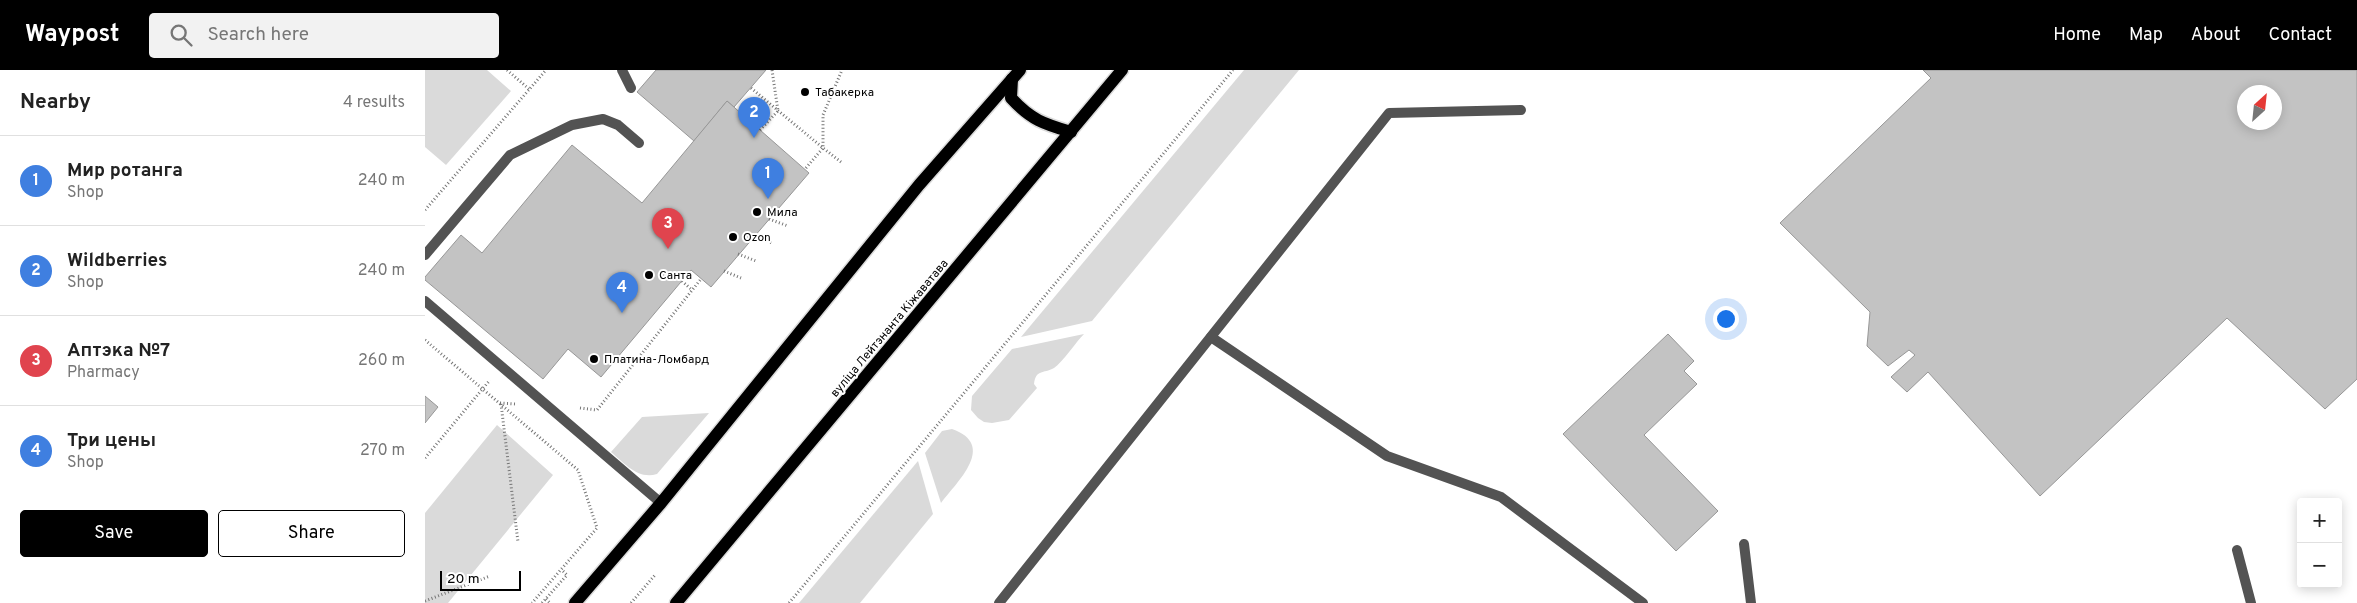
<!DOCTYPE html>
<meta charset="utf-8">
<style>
body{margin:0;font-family:Overpass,sans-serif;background:#f2f2f2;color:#222}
.controls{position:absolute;right:15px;bottom:15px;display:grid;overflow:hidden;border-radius:5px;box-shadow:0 2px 12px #0003}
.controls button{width:45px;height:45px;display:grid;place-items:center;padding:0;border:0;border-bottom:1px solid #e0e0e0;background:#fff;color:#222;font:25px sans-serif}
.compass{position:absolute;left:1812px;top:15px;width:45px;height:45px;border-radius:50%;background:#fff;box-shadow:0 2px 12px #0003;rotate:27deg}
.scale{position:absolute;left:15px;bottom:12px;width:81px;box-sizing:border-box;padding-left:5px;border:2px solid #000;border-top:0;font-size:14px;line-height:18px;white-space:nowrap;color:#000;-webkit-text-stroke:4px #fff;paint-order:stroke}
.you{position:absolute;left:1300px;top:248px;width:18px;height:18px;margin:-12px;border:4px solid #fff;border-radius:50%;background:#1a73e8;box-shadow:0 0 0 8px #1a73e833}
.badge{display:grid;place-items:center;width:32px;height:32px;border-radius:50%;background:#000;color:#fff;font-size:16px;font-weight:700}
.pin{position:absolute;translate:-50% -41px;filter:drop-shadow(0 1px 2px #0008)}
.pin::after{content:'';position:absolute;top:26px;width:18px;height:15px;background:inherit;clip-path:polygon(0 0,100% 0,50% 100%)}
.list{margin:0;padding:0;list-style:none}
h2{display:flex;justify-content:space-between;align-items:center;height:65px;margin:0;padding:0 20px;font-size:21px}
h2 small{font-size:16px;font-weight:400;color:#767676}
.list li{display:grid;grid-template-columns:32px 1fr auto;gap:15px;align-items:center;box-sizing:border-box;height:90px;padding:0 20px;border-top:1px solid #e0e0e0}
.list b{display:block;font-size:19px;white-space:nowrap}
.list p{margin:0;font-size:16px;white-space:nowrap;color:#767676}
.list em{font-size:16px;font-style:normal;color:#767676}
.actions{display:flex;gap:10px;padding:15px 20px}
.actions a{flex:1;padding:11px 0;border:1px solid #000;border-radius:5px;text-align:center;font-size:18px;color:#000}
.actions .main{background:#000;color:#fff}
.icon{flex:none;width:28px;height:28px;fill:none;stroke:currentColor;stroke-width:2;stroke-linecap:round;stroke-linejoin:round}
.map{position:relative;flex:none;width:1932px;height:533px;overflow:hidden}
header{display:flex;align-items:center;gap:30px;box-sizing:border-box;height:70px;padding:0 25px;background:#000;color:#fff}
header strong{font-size:24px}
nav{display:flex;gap:28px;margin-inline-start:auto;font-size:18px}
.search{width:350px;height:45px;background:#f2f2f2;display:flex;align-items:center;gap:12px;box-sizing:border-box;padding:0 18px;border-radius:5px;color:#767676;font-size:19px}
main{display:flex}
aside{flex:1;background:#fff}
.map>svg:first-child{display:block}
.green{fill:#dadada}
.building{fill:#c3c3c3;stroke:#979797;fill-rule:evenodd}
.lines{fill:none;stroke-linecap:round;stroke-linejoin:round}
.primary-casing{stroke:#dbdbdb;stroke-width:15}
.path{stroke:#757575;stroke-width:3;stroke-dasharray:1 2.5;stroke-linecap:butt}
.lane{stroke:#535353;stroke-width:10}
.primary{stroke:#000;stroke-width:12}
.poi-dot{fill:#000;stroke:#fff;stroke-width:2}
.labels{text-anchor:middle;stroke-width:4;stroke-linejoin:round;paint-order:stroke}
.poi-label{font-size:12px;fill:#000;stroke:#fff;text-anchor:start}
.street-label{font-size:12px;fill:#000;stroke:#fff}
</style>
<header>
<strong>Waypost</strong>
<div class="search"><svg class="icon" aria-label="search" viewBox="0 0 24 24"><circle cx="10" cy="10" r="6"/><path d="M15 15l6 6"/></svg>Search here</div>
<nav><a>Home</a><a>Map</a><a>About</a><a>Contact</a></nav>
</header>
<main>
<aside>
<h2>Nearby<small>4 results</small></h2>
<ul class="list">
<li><span class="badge" style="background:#3f7fe0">1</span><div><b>Мир ротанга</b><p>Shop</p></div><em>240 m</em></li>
<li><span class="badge" style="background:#3f7fe0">2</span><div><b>Wildberries</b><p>Shop</p></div><em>240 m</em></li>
<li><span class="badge" style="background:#e0444e">3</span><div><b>Аптэка №7</b><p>Pharmacy</p></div><em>260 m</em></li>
<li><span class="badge" style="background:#3f7fe0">4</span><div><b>Три цены</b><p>Shop</p></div><em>270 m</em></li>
</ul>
<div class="actions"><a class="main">Save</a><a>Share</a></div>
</aside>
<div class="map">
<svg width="1932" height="533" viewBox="0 0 1932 533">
<rect width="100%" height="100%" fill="#fff"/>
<!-- green -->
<g class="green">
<polygon points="0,0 62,0 86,21 21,95 0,77"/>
<polygon points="819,0 874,0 667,251 596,267"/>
<path d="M659,264C651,272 638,292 629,298C618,304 611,299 609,314L612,318L584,350L567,353L559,352L553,348L546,340L547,326L587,279Z"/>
<path d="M284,343L232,404C213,410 199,393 186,382L217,347Z"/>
<polygon points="72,355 128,405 23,533 0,533 0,443"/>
<path d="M527,359C572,375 533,411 516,433L500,383L517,361Z"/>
<polygon points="493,391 508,444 435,533 374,533"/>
</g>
<!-- building -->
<g class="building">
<polygon points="231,0 341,0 309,37 302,31 269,71 212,22"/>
<path d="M1498,0H1932V309L1900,339L1802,248L1615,426L1503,302L1482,322L1466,307L1490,285L1484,280L1463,296L1442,276L1445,242L1355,153L1506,8ZM1820,22H1850V52H1820Z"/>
<polygon points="302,31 384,103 286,217 266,200 176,307 143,279 118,309 0,210 0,207 36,165 57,183 147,75 217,133"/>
<polygon points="1243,264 1269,291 1259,301 1272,314 1219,365 1293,441 1251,481 1138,364"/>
<polygon points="0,326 13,337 0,353"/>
</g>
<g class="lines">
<!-- primary casing -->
<g class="primary-casing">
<g id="primary">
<path d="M587,9L586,28C606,50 619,54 646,62"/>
<polyline points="150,533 236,433 494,115 595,0"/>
<polyline points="251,533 697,0"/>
</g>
</g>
<!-- path -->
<g class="path">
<polyline points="82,0 104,19"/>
<polyline points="326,18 398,78 380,99"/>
<polyline points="335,60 353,41 347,0"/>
<polyline points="416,92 398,78 398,45 417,0"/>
<polyline points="0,140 121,0"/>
<polyline points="344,149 363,156"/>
<polyline points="329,166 347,173"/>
<polyline points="313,184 331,191"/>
<polyline points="299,201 316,208"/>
<polyline points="257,211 267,220"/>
<polyline points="0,270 153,400 172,458 107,533"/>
<polyline points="75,333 91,334"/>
<polyline points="76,334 93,472"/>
<polyline points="155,338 172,340 276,209"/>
<polyline points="0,388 65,310"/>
<polyline points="121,529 125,533"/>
<polyline points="0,531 65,506"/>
<polyline points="117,533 142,505 137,500"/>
<polyline points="206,533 230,505"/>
<polyline points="364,533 808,0"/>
</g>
<!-- lane -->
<g class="lane">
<polyline points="197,0 206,18"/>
<polyline points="0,185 85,85 147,55 178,49 193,55 214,73"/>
<polyline points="0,231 236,433"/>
<polyline points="786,267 962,386 1076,427 1218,533"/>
<polyline points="1319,474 1326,533"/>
<polyline points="1812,480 1826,533"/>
<polyline points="574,533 964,43 1096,40"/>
</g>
<!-- primary -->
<use href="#primary" class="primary"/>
</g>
<!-- markers -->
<g class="poi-dot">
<circle cx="380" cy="22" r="5"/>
<circle cx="332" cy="142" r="5"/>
<circle cx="308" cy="167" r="5"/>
<circle cx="224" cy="205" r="5"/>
<circle cx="169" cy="289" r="5"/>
</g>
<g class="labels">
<!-- poi labels -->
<g class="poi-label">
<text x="390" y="26">Табакерка</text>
<text x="342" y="146">Мила</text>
<text x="318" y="171">Ozon</text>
<text x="234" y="209">Санта</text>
<text x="179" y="293">Платина-Ломбард</text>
</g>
<!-- street labels -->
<g class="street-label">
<text transform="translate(464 258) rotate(-50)" y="4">вуліца Лейтэнанта Кіжаватава</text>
</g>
</g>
</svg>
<div class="controls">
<button>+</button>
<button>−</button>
</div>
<svg class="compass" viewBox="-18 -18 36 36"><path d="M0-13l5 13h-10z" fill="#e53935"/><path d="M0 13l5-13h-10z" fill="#767676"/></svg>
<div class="scale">20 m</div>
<div class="you"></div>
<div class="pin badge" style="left:343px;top:129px;background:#3f7fe0">1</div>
<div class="pin badge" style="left:329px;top:68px;background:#3f7fe0">2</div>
<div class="pin badge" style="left:243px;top:179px;background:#e0444e">3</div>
<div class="pin badge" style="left:197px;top:243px;background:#3f7fe0">4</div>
</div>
</main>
